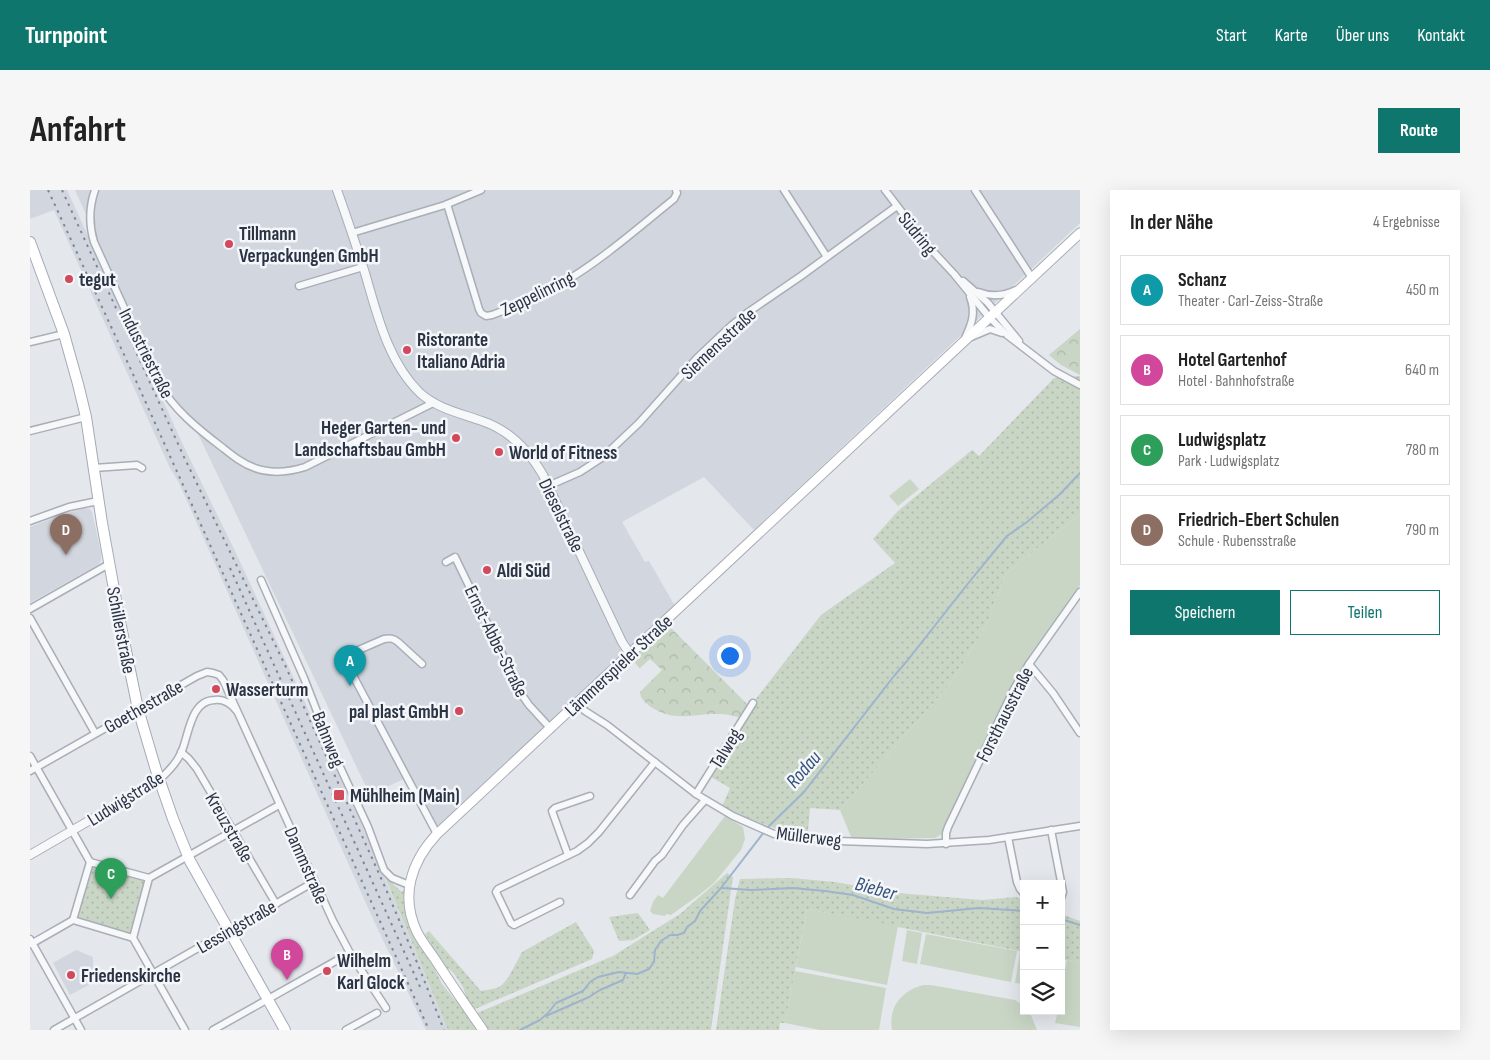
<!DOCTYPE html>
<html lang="de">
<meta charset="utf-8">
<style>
body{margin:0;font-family:"Sofia Sans Condensed",sans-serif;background:#f6f6f6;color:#222}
.controls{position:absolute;right:15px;bottom:15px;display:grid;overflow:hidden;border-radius:0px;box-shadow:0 5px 20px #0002}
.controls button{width:45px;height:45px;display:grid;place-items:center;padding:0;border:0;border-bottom:1px solid #e0e0e0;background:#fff;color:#222;font:25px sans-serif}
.you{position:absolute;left:699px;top:465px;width:18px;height:18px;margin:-12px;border:4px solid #fff;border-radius:50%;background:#1a73e8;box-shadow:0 0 0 8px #1a73e833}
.badge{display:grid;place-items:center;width:32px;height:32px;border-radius:50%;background:#0f766e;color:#fff;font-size:16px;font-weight:700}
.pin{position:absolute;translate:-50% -41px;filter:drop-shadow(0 1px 2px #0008)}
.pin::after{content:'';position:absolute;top:26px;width:18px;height:15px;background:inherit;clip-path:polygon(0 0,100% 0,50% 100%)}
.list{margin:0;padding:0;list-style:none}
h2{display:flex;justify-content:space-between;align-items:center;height:65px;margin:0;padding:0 20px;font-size:21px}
h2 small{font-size:16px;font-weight:400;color:#767676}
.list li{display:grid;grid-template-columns:32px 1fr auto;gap:15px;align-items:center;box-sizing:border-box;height:70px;margin:0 10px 10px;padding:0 10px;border:1px solid #e0e0e0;border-radius:0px}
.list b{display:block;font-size:19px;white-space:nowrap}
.list p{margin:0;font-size:16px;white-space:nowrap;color:#767676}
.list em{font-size:16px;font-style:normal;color:#767676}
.actions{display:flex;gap:10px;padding:15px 20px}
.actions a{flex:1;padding:11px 0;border:1px solid #0f766e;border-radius:0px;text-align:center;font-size:18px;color:#0f766e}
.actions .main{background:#0f766e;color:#fff}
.icon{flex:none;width:28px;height:28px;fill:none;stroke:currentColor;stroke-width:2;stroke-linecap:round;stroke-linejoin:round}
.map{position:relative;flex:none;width:1050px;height:840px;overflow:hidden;border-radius:0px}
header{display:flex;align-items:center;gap:30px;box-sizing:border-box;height:70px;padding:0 25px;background:#0f766e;color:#fff}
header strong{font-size:24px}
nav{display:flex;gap:28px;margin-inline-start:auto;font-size:18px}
.intro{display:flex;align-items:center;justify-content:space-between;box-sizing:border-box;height:120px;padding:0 30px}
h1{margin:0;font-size:35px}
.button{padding:12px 22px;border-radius:0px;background:#0f766e;color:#fff;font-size:18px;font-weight:700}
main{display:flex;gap:30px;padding:0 30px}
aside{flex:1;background:#fff;border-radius:0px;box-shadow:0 5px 20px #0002}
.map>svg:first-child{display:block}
.built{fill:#d2d6de}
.grass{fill:url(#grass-dots)}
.forest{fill:url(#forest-crowns)}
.garden{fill:#c9d6c5}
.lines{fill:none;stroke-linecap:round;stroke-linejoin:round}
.stream{stroke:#9fb4cc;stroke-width:2}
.minor-casing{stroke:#a9aeb7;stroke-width:9}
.tertiary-casing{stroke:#a9aeb7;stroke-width:10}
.secondary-casing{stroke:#a9aeb7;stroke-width:11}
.primary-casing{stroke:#a3abb8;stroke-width:12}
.minor{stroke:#f7f8fa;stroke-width:6}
.tertiary{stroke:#f7f8fa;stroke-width:8}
.secondary{stroke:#fff;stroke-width:9}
.primary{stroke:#fff;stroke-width:10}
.rail{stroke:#7d8696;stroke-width:2;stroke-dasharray:2.5 5;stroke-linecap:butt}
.poi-dot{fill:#d1495b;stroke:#f4f6f9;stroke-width:2}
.labels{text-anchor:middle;stroke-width:5;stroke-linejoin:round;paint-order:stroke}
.poi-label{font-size:19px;font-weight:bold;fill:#2b3445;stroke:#f4f6f9;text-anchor:start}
.street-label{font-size:19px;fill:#2b3445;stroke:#f4f6f9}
.water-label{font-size:20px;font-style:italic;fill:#34527a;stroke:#f4f6f9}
</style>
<header>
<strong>Turnpoint</strong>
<nav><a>Start</a><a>Karte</a><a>Über uns</a><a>Kontakt</a></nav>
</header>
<div class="intro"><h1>Anfahrt</h1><a class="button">Route</a></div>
<main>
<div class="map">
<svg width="1050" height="840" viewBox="0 0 1050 840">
<defs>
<pattern id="grass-dots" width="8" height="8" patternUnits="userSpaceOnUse" patternTransform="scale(1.25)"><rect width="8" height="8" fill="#c9d6c5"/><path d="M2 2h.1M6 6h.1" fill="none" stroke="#adb8ab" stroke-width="1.8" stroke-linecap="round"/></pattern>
<pattern id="forest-crowns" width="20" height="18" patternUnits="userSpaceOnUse" patternTransform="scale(1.25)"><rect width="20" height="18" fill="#c9d6c5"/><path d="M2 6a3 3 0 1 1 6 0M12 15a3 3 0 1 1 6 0" fill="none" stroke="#adb8ab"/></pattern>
</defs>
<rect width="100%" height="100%" fill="#e4e7ec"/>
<!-- built -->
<g class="built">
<polygon points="0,0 37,0 154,257 206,363 341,655 418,840 396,840 343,729 149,293 139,276 24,20 0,29"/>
<polygon points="45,0 1050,0 1050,33 724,340 674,287 592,332 615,372 619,371 645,416 407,638 380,586 340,605 159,225 138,202 129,188"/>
<polygon points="54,318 60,319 62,322 71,363 71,370 69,374 0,413 0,337 26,327"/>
<polygon points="46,760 63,767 63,775 69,789 40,805 23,773"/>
</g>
<!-- grass -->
<g class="grass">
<polygon points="1050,186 1050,324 979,381 974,388 957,434 921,493 810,620 780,618 778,641 753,641 691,619 700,598 676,584 711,528 791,425 865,373 843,349 868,321 942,260 949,266 1024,188"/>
<polygon points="61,675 116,690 101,745 46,729"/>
<polygon points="697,683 703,687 681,840 459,840 447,823 583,766 650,724"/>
<polygon points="355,687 372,702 374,699 375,718 382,740 406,778 405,780 412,794 425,810 431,814 448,840 418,840"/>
<polygon points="761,688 805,692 867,703 952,710 986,707 994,710 994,762 777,719 755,833 750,833 749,840 686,840 705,709 710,689"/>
<polygon points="608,723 620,740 603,750 589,751 579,727"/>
<polygon points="1031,724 1050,731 1050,772 1031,769"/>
<polygon points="546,732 564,761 562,769 445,819 437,810 433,797 423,782 414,776 395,744 399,741 451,801 467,798 472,795 478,788 492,762"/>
</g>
<!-- forest -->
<g class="forest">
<polygon points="1050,139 1050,185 1031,175 1019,165"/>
<path d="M638,435L719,516L711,528C704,526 697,524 689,524C662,523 646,533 621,517C615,513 610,508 610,502L632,480L620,469L610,478L601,469Z"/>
</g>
<!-- garden -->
<g class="garden">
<polygon points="880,289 889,299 868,316 859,306"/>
<polygon points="1050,324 1050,395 995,474 977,504 912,644 905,648 822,649 810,620 921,493 957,434 974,388 979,381"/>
<polygon points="695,626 713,637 715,649 711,660 684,693 669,705 641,725 636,724 635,726 623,724 620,721 623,712 628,705 633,708"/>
<polygon points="777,719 868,736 857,795 766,777"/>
<polygon points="877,740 892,743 887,774 872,771"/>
<polygon points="896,744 987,761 981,792 890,774"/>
<polygon points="990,762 994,762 994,794 985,793"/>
<polygon points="1037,770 1050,772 1050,837 1025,833 1028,821 1031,821 1031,801"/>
<polygon points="765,781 856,798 849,840 790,840 755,833"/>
<path d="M894,795H901L985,810L994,816V821H999L1000,823L1007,840H862C858,817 872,800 894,795Z"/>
</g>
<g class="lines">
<!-- stream -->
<g class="stream">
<polyline points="737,638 774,602 864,486 877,471 940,391 977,346 997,332 1029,305 1050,283"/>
<polyline points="692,698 721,700 763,698 795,701 823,705 864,719 897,723 949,718 994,721"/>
<polyline points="1031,729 1050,735"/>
<polyline points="516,826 559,807 570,800 593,790 596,783"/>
<polyline points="490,840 510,830 518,823 526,813 553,801 560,792 568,787 589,782 607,784 619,779 624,772 625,760 631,751 640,745 647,745 654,743 657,737 665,731 670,721 691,698 734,642"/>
</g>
<!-- minor casing -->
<g class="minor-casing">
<g id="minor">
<path d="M65,0C59,17 59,35 64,52L128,192C144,220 168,239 193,258C203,266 213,274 225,278C242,284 259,282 275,277L403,213"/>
<polyline points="754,0 797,67"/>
<polyline points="855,0 897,55 924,84 959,127 977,145 1024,181 1050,195"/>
<polyline points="945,0 1002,88"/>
<path d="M417,14L449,119L451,123L456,126L462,125C486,116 509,107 531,94C572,70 608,38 644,9L647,3L646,0"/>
<polyline points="322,43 415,15 451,0"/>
<polyline points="933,91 958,113 989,151"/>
<polyline points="269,96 333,77"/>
<path d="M948,102C961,107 974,106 986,100"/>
<polyline points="941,147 960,139 972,143"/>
<path d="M935,148C942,134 946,122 940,107"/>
<polyline points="0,152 34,144"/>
<polyline points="0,241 56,227"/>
<polyline points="64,278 107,275 112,278"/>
<polyline points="518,296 550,282 573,267 609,233 667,168 702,135 717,123 771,86 867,16"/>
<polyline points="0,331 39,317 68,311"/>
<polyline points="416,372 425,367 492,505 499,515 521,539"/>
<polyline points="231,390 274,488 302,560 338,637 354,680 362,688 379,695"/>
<polyline points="0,419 79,374"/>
<polyline points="0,428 65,543"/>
<path d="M392,474L368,452C363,448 360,448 354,449L324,462L321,465L318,476L407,644"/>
<polyline points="999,474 1023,503 1050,543"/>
<polyline points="547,513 555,521 577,535 666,604 703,626 744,644 808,651 897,654 959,650 1050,636"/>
<polyline points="151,562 159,569 167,579 246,714"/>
<polyline points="0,566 60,672"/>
<polyline points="0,581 167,486 177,482 183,483 189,485 193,490 303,731 320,763 356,818"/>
<path d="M129,590C138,582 146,574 151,563C159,546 160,510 185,510C194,509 201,514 206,520"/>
<polyline points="666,604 723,513"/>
<polyline points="1021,640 1033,702 1031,708"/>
<polyline points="978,647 987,692 990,699 994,704"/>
<polyline points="916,654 916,643 918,637 984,499 999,474 1050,402"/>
<polyline points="538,665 522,621 525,618 560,606"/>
<polygon points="60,672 119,688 103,748 43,730"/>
<polyline points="119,688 249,615"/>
<polyline points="600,705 625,671 632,665 653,635 675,610"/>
<polyline points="530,712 484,735 481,733 466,702 468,699 547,661 558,653 569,642 625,572"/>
<polyline points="103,748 155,840"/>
<polyline points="0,749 51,840"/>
<polyline points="1,754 43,730"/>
<polyline points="24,840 284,692"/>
<polyline points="183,840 320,763"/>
<polyline points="316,840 347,823"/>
</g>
</g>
<!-- tertiary casing -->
<g class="tertiary-casing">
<g id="tertiary">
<path d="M307,0C317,28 326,55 335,83C347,124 358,172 390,203C408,219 430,223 452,231C479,240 499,261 513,285L592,452L600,464"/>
<polyline points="0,665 129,590"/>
</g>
</g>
<!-- secondary casing -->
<g class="secondary-casing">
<path id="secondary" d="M453,840C438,819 424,798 410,777C403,765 393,754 387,742C370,706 381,672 407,644L1050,43"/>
</g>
<!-- primary casing -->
<g class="primary-casing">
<polyline id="primary" points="0,52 34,144 48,194 56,227 72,333 89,427 108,519 126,580 143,629 160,671 255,840"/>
</g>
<!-- minor -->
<use href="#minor" class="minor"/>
<!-- tertiary -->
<use href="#tertiary" class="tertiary"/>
<!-- secondary -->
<use href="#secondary" class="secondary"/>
<!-- primary -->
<use href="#primary" class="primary"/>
<!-- rail -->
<g class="rail">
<polyline points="18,0 102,182 399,840"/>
<polyline points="32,0 154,267 255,475 355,697 386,770 414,840"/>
<polyline points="200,378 391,799"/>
</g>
</g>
<!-- markers -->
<g class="poi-dot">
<circle cx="199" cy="54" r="5"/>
<circle cx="39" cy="89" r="5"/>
<circle cx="377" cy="160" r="5"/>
<circle cx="426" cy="248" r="5"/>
<circle cx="469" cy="262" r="5"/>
<circle cx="457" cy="380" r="5"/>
<circle cx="186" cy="499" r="5"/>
<circle cx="429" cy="521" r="5"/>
<rect x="303" y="599" width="12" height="12" rx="2.5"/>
<circle cx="297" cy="781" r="5"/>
<circle cx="41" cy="785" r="5"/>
</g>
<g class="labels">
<!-- poi labels -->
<g class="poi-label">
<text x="209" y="50">Tillmann<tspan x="209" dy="22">Verpackungen GmbH</tspan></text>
<text x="49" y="96">tegut</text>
<text x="387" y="156">Ristorante<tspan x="387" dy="22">Italiano Adria</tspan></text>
<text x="416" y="244" text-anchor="end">Heger Garten- und<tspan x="416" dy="22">Landschaftsbau GmbH</tspan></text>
<text x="479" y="269">World of Fitness</text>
<text x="467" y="387">Aldi Süd</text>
<text x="196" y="506">Wasserturm</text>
<text x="419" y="528" text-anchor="end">pal plast GmbH</text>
<text x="320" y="612">Mühlheim (Main)</text>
<text x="307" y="777">Wilhelm<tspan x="307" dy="22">Karl Glock</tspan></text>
<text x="51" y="792">Friedenskirche</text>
</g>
<!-- street labels -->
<g class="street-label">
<text transform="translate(888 43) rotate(51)" y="7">Südring</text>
<text transform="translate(507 103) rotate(-26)" y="7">Zeppelinring</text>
<text transform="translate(688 153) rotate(-43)" y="7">Siemensstraße</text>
<text transform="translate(117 163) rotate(63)" y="7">Industriestraße</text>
<text transform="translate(532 325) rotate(64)" y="7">Dieselstraße</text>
<text transform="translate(92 440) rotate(79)" y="7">Schillerstraße</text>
<text transform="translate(467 451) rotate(64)" y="7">Ernst-Abbe-Straße</text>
<text transform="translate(588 475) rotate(-43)" y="7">Lämmerspieler Straße</text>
<text transform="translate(113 516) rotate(-30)" y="7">Goethestraße</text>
<text transform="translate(974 524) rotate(-63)" y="7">Forsthausstraße</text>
<text transform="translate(299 549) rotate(68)" y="7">Bahnweg</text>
<text transform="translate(695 558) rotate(-58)" y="7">Talweg</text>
<text transform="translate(95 608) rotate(-32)" y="7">Ludwigstraße</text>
<text transform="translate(200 637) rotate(60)" y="7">Kreuzstraße</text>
<text transform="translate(779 646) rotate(7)" y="7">Müllerweg</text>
<text transform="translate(277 675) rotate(66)" y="7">Dammstraße</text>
<text transform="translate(206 736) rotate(-30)" y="7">Lessingstraße</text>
</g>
<!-- water labels -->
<g class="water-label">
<text transform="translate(773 579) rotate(-49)" y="7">Rodau</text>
<text transform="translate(846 698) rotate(15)" y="7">Bieber</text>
</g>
</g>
</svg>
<div class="controls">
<button>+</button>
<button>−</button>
<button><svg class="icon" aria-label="layers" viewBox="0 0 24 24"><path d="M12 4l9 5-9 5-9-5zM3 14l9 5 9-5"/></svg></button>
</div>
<div class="you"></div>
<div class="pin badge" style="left:320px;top:496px;background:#0f9aa8">A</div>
<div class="pin badge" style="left:257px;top:790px;background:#d1479c">B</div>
<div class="pin badge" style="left:81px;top:709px;background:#2e9e5b">C</div>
<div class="pin badge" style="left:36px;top:365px;background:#8d6e63">D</div>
</div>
<aside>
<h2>In der Nähe<small>4 Ergebnisse</small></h2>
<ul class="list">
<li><span class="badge" style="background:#0f9aa8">A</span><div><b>Schanz</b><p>Theater · Carl-Zeiss-Straße</p></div><em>450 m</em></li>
<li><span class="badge" style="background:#d1479c">B</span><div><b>Hotel Gartenhof</b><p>Hotel · Bahnhofstraße</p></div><em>640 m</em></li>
<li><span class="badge" style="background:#2e9e5b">C</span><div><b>Ludwigsplatz</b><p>Park · Ludwigsplatz</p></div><em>780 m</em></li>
<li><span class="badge" style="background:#8d6e63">D</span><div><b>Friedrich-Ebert Schulen</b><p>Schule · Rubensstraße</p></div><em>790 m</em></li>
</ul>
<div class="actions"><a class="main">Speichern</a><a>Teilen</a></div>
</aside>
</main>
